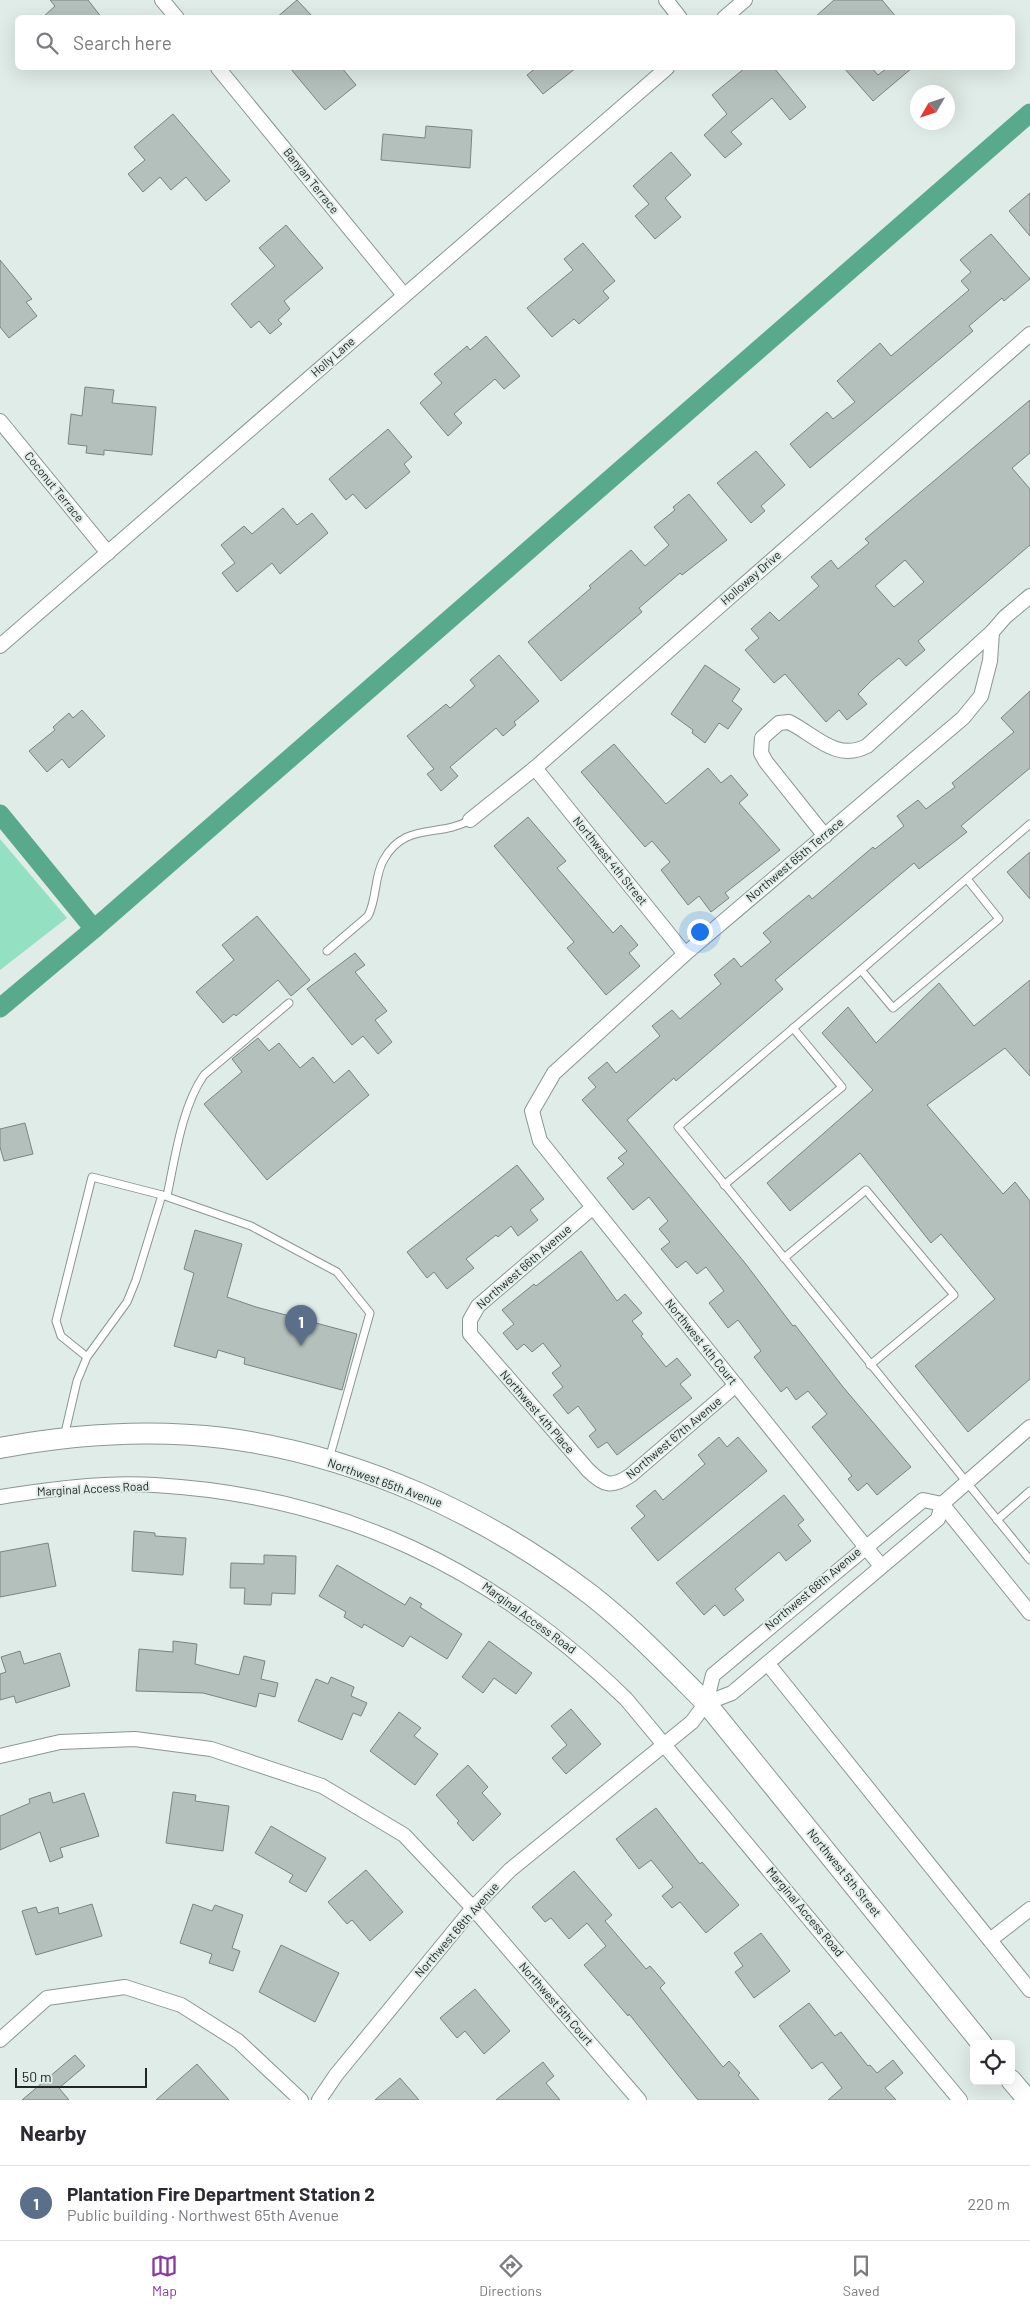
<!DOCTYPE html>
<meta charset="utf-8">
<style>
body{margin:0;font-family:Barlow,sans-serif;background:#f7f7f7;color:#2b2b33}
.controls{position:absolute;right:15px;bottom:15px;display:grid;overflow:hidden;border-radius:8px;box-shadow:0 5px 20px #0002}
.controls button{width:45px;height:45px;display:grid;place-items:center;padding:0;border:0;border-bottom:1px solid #e1e1e2;background:#fff;color:#2b2b33;font:25px sans-serif}
.compass{position:absolute;left:910px;top:85px;width:45px;height:45px;border-radius:50%;background:#fff;box-shadow:0 5px 20px #0002;rotate:231deg}
.scale{position:absolute;left:15px;bottom:12px;width:132px;box-sizing:border-box;padding-left:5px;border:2px solid #222624;border-top:0;font-size:14px;line-height:18px;white-space:nowrap;color:#222624;-webkit-text-stroke:4px #e0ece7;paint-order:stroke}
.you{position:absolute;left:699px;top:931px;width:18px;height:18px;margin:-12px;border:4px solid #fff;border-radius:50%;background:#1a73e8;box-shadow:0 0 0 8px #1a73e833}
.badge{display:grid;place-items:center;width:32px;height:32px;border-radius:50%;background:#8b37a5;color:#fff;font-size:16px;font-weight:700}
.pin{position:absolute;translate:-50% -41px;filter:drop-shadow(0 1px 2px #0008)}
.pin::after{content:'';position:absolute;top:26px;width:18px;height:15px;background:inherit;clip-path:polygon(0 0,100% 0,50% 100%)}
.list{margin:0;padding:0;list-style:none}
h2{display:flex;justify-content:space-between;align-items:center;height:65px;margin:0;padding:0 20px;font-size:21px}
h2 small{font-size:16px;font-weight:400;color:#7c7c81}
.list li{display:grid;grid-template-columns:32px 1fr auto;gap:15px;align-items:center;box-sizing:border-box;height:75px;padding:0 20px;border-top:1px solid #e1e1e2}
.list b{display:block;font-size:19px;white-space:nowrap}
.list p{margin:0;font-size:16px;white-space:nowrap;color:#7c7c81}
.list em{font-size:16px;font-style:normal;color:#7c7c81}
.icon{flex:none;width:28px;height:28px;fill:none;stroke:currentColor;stroke-width:2;stroke-linecap:round;stroke-linejoin:round}
.map{position:relative;flex:none;width:1030px;height:2100px;overflow:hidden}
.search{position:absolute;background:#fff;box-shadow:0 5px 20px #0002;left:15px;right:15px;top:15px;height:55px;display:flex;align-items:center;gap:12px;box-sizing:border-box;padding:0 18px;border-radius:8px;color:#7c7c81;font-size:19px}
.sheet{height:140px;background:#fff}
nav{display:flex;justify-content:space-around;align-items:center;box-sizing:border-box;height:70px;border-top:1px solid #e1e1e2;background:#fff;font-size:14px;color:#7c7c81}
nav a{display:grid;justify-items:center;gap:2px}
nav .on{color:#8b37a5}
.map>svg:first-child{display:block}
.green{fill:#93e1c2}
.lines{fill:none;stroke-linecap:round;stroke-linejoin:round}
.canal{stroke:#59aa8c;stroke-width:19}
.building{fill:#b4c0bb;stroke:#7a8580;fill-rule:evenodd}
.lane-casing{stroke:#8b9691;stroke-width:9}
.street-casing{stroke:#8b9691;stroke-width:16}
.secondary-casing{stroke:#8b9691;stroke-width:22}
.lane{stroke:#fff;stroke-width:7}
.street{stroke:#fff;stroke-width:14}
.secondary{stroke:#fff;stroke-width:20}
.labels{text-anchor:middle;stroke-width:4;stroke-linejoin:round;paint-order:stroke}
.street-label{font-size:12px;fill:#222624;stroke:#e0ece7}
</style>
<div class="map">
<svg width="1030" height="2100" viewBox="0 0 1030 2100">
<rect width="100%" height="100%" fill="#e0ece7"/>
<!-- green -->
<polygon class="green" points="0,839 67,918 0,970"/>
<g class="lines">
<!-- canal -->
<g class="canal">
<polyline points="0,814 94,929"/>
<polyline points="0,1008 94,929 1030,113"/>
</g>
</g>
<!-- building -->
<g class="building">
<polygon points="50,0 88,0 102,18 42,18 55,6"/>
<polygon points="297,0 314,18 276,18"/>
<polygon points="834,0 882,0 897,18 814,18"/>
<polygon points="290,68 342,68 356,85 325,110"/>
<polygon points="536,68 576,68 543,94 527,75"/>
<polygon points="745,68 774,68 806,107 790,120 772,98 731,132 742,144 725,158 704,135 727,114 712,95"/>
<polygon points="844,68 872,68 878,75 887,68 912,68 873,101"/>
<polygon points="173,114 230,181 206,201 186,177 171,190 160,177 143,192 128,174 145,160 134,147"/>
<polygon points="426,126 472,130 470,168 381,160 383,134 425,138"/>
<polygon points="671,152 691,175 665,198 681,217 655,239 635,216 649,204 633,186"/>
<polygon points="1030,193 1030,236 1009,211"/>
<polygon points="286,225 323,268 284,301 290,309 278,320 282,324 270,334 259,321 251,328 231,304 275,266 259,248"/>
<polygon points="991,234 1030,279 1004,301 1002,298 969,326 973,331 810,468 790,444 827,412 833,419 855,402 837,381 880,343 891,356 969,290 961,281 971,272 960,260"/>
<polygon points="583,243 615,281 603,291 609,298 579,324 574,319 552,337 527,308 573,270 564,259"/>
<polygon points="0,260 32,299 26,302 37,316 9,338 0,327"/>
<polygon points="486,336 520,376 504,389 495,379 454,414 462,423 448,436 420,403 442,383 434,374 467,346 470,350"/>
<polygon points="85,387 114,390 112,403 156,407 152,455 104,450 104,455 86,453 87,446 68,444 71,414 82,416"/>
<path d="M1030,400V453L1012,468L1030,489V545L918,641L925,650L906,666L899,658L871,681L858,694L867,704L847,720L839,710L826,722L785,674L774,683L745,650L759,638L751,629L770,612L779,621L819,586L811,577L831,560L838,569L869,543L865,539ZM905,560L924,582L894,607L875,586Z"/>
<polygon points="388,429 412,457 404,464 410,472 366,509 353,494 346,500 329,479"/>
<polygon points="756,451 785,485 761,506 765,511 751,523 717,483"/>
<polygon points="689,494 727,540 682,575 680,573 639,608 642,612 561,681 528,642 591,588 589,586 631,550 645,566 669,545 654,527 675,510 673,507"/>
<polygon points="283,508 297,525 312,513 328,533 280,574 272,563 237,592 222,573 235,563 221,545 244,526 252,534"/>
<polygon points="499,655 539,701 514,722 516,725 503,736 496,728 450,767 458,776 441,791 427,774 434,769 407,736 446,704 450,708 475,686 470,680"/>
<polygon points="705,665 740,689 732,701 742,709 728,729 719,723 705,743 692,733 693,730 671,714"/>
<polygon points="1030,691 1030,768 961,826 967,832 919,869 914,863 775,980 783,989 676,1081 674,1078 627,1120 745,1263 793,1326 795,1325 843,1387 911,1467 877,1495 867,1483 858,1491 848,1479 852,1476 812,1427 827,1414 808,1391 796,1400 787,1387 781,1392 754,1357 761,1351 738,1320 728,1328 709,1303 724,1291 706,1267 697,1274 686,1261 677,1268 661,1249 670,1242 659,1229 668,1221 649,1197 633,1210 607,1178 624,1164 618,1158 627,1151 582,1100 596,1087 588,1078 607,1062 616,1073 660,1036 652,1026 672,1010 680,1019 721,984 714,975 734,958 741,967 771,942 763,933 809,895 812,899 873,847 875,849 904,826 897,816 918,800 926,809 955,787 952,783 1014,732 1001,718"/>
<polygon points="82,710 105,736 69,768 62,759 47,772 29,751 55,730 53,727 69,713 73,718"/>
<polygon points="614,744 666,804 708,768 721,783 731,775 748,795 739,803 780,850 725,893 729,898 711,912 699,896 688,905 661,870 670,862 652,841 645,847 581,772"/>
<polygon points="528,817 566,861 557,868 601,919 613,933 621,925 638,945 629,953 640,966 606,995 567,948 574,942 494,846"/>
<polygon points="1030,852 1030,899 1007,872"/>
<polygon points="257,916 310,980 291,996 278,980 236,1016 234,1014 223,1023 196,992 234,960 222,945"/>
<polygon points="355,953 365,965 355,972 387,1011 375,1020 392,1042 378,1054 363,1036 352,1045 307,989"/>
<polygon points="1030,980 1030,1076 1005,1048 927,1105 1003,1194 1015,1182 1030,1201 1030,1379 968,1432 915,1366 995,1299 941,1234 931,1243 860,1153 790,1211 767,1183 873,1090 822,1033 848,1007 876,1043 939,983 974,1026"/>
<polygon points="258,1038 269,1051 279,1043 300,1068 313,1057 334,1083 349,1070 369,1095 267,1180 204,1104 242,1072 232,1059"/>
<polygon points="25,1123 33,1154 4,1161 0,1147 0,1129"/>
<polygon points="517,1165 544,1199 530,1210 538,1220 518,1236 511,1226 498,1237 496,1235 466,1259 474,1268 447,1289 434,1272 427,1278 407,1252"/>
<polygon points="195,1230 242,1244 227,1297 256,1307 357,1334 342,1390 244,1364 245,1358 218,1350 216,1358 174,1346 194,1273 184,1269"/>
<polygon points="581,1251 617,1301 625,1294 642,1313 632,1321 643,1334 641,1336 666,1367 677,1358 691,1375 680,1384 692,1398 617,1455 607,1442 598,1448 589,1436 596,1430 578,1406 568,1414 553,1395 563,1387 552,1373 561,1366 543,1343 532,1352 524,1344 517,1350 503,1333 514,1324 502,1310 534,1284 536,1286"/>
<polygon points="719,1437 727,1447 738,1437 767,1471 658,1561 631,1528 645,1516 636,1506 655,1490 663,1500 705,1464 698,1455"/>
<polygon points="784,1495 804,1520 798,1525 811,1541 786,1561 779,1552 749,1577 735,1589 744,1600 724,1616 715,1605 704,1615 676,1583"/>
<polygon points="134,1531 155,1533 155,1536 186,1538 183,1575 132,1571"/>
<polygon points="48,1543 56,1586 0,1597 0,1552"/>
<polygon points="264,1555 296,1556 295,1594 272,1593 271,1605 244,1604 245,1588 230,1588 231,1563 264,1564"/>
<polygon points="337,1565 405,1605 410,1597 422,1604 420,1607 462,1634 447,1659 410,1636 403,1647 364,1624 362,1628 344,1617 346,1612 319,1596"/>
<polygon points="173,1641 197,1644 195,1664 239,1675 244,1656 265,1661 261,1679 278,1683 275,1697 259,1693 256,1707 203,1693 136,1691 139,1649 173,1652"/>
<polygon points="489,1641 532,1673 516,1694 494,1678 483,1693 462,1677"/>
<polygon points="20,1651 24,1664 60,1653 70,1686 16,1703 14,1696 0,1700 0,1674 6,1672 1,1657"/>
<polygon points="331,1677 354,1687 351,1696 367,1703 361,1716 353,1713 342,1740 298,1721 316,1679 328,1684"/>
<polygon points="571,1709 601,1744 566,1774 552,1758 567,1745 551,1726"/>
<polygon points="399,1712 421,1728 414,1736 438,1754 415,1785 370,1751"/>
<polygon points="468,1765 488,1787 482,1793 501,1814 473,1841 457,1823 459,1821 436,1795"/>
<polygon points="50,1792 53,1803 84,1793 99,1836 60,1848 63,1857 50,1862 40,1832 0,1850 0,1816 30,1803 29,1799"/>
<polygon points="173,1792 196,1795 195,1801 229,1806 223,1851 166,1843"/>
<polygon points="656,1808 700,1864 702,1862 739,1905 706,1933 680,1902 672,1908 662,1896 673,1887 651,1860 639,1869 616,1839"/>
<polygon points="271,1826 326,1858 306,1892 289,1882 293,1875 255,1853"/>
<polygon points="366,1870 403,1912 370,1941 352,1920 347,1924 328,1902"/>
<polygon points="574,1871 612,1915 605,1921 646,1969 650,1966 665,1983 660,1988 723,2067 729,2061 740,2073 738,2075 759,2100 698,2100 629,2014 628,2016 584,1965 606,1946 587,1923 569,1939 551,1918 545,1922 532,1907"/>
<polygon points="92,1904 102,1936 36,1955 22,1911 36,1907 38,1913 58,1907 59,1914"/>
<polygon points="193,1904 212,1911 215,1905 243,1915 232,1948 240,1951 233,1971 209,1963 212,1954 180,1943"/>
<polygon points="761,1933 790,1971 754,1998 735,1972 743,1966 734,1953"/>
<polygon points="281,1945 339,1973 315,2022 259,1992"/>
<polygon points="475,1989 510,2031 484,2054 465,2031 457,2038 440,2018"/>
<polygon points="809,2003 835,2036 841,2032 868,2066 870,2065 877,2073 893,2060 903,2073 885,2088 896,2100 828,2100 842,2088 822,2062 812,2069 779,2026"/>
<polygon points="75,2055 85,2066 59,2088 69,2100 22,2100"/>
<polygon points="543,2062 554,2076 546,2083 560,2100 496,2100"/>
<polygon points="197,2064 229,2100 156,2100"/>
<polygon points="400,2078 419,2100 375,2100"/>
</g>
<g class="lines">
<!-- lane casing -->
<g class="lane-casing">
<g id="lane">
<polyline points="967,879 999,919 893,1008 861,970 1030,824"/>
<path d="M327,951L368,916C377,899 374,878 383,861C404,821 439,838 470,820"/>
<polyline points="861,970 678,1127 1030,1560"/>
<polyline points="724,1185 842,1087 793,1028"/>
<polyline points="162,1195 251,1226 337,1272 370,1313 329,1459"/>
<path d="M167,1196C175,1158 182,1106 204,1075L289,1003"/>
<polyline points="784,1258 866,1190 954,1295 870,1365"/>
<polyline points="64,1437 77,1381 87,1357 127,1302 136,1280 162,1195 92,1177 56,1321 61,1336 87,1357"/>
<polyline points="997,1520 1030,1491"/>
</g>
</g>
<!-- street casing -->
<g class="street-casing">
<g id="street">
<polyline points="162,0 177,18"/>
<polyline points="666,0 680,18"/>
<polyline points="724,18 745,0"/>
<polyline points="218,68 404,295"/>
<polyline points="0,421 108,553"/>
<polyline points="0,646 667,68"/>
<polyline points="535,768 685,954"/>
<polyline points="470,820 535,768 1030,334"/>
<path d="M825,836L766,762L761,753L762,738L779,723L789,722C815,735 836,762 867,746L992,632"/>
<path d="M592,1208L478,1306L470,1320V1334L588,1470C604,1486 612,1488 631,1475L736,1385"/>
<path d="M0,1497C50,1489 103,1482 155,1485C342,1496 493,1569 626,1699L960,2100"/>
<polyline points="942,1504 1030,1613"/>
<polyline points="881,1566 540,1141 532,1111 554,1073 685,954 963,718 981,696 990,661 992,632 1005,617 1030,596"/>
<polyline points="768,1664 1030,1990"/>
<polyline points="706,1703 732,1693 938,1519 942,1504 1030,1427"/>
<polyline points="0,1756 60,1742 135,1739 211,1749 322,1786 404,1835 473,1908 639,2100"/>
<polyline points="990,1940 1030,1909"/>
<polyline points="0,2040 47,1998 125,1987 181,2005 238,2041 301,2100"/>
<polyline points="319,2100 336,2075 473,1908 510,1870 692,1722 706,1703 713,1675 923,1500 942,1504"/>
</g>
</g>
<!-- secondary casing -->
<g class="secondary-casing">
<g id="secondary">
<path d="M0,1448C74,1434 149,1429 224,1438C357,1455 485,1514 591,1595C632,1627 669,1666 706,1703L982,2044"/>
<polyline points="1011,2080 1028,2100"/>
</g>
</g>
<!-- lane -->
<use href="#lane" class="lane"/>
<!-- street -->
<use href="#street" class="street"/>
<!-- secondary -->
<use href="#secondary" class="secondary"/>
</g>
<g class="labels">
<!-- street labels -->
<g class="street-label">
<text transform="translate(311 181) rotate(51)" y="4">Banyan Terrace</text>
<text transform="translate(333 357) rotate(-41)" y="4">Holly Lane</text>
<text transform="translate(54 487) rotate(51)" y="4">Coconut Terrace</text>
<text transform="translate(751 578) rotate(-41)" y="4">Holloway Drive</text>
<text transform="translate(795 860) rotate(-40)" y="4">Northwest 65th Terrace</text>
<text transform="translate(610 861) rotate(51)" y="4">Northwest 4th Street</text>
<text transform="translate(524 1267) rotate(-41)" y="4">Northwest 66th Avenue</text>
<text transform="translate(701 1342) rotate(51)" y="4">Northwest 4th Court</text>
<text transform="translate(537 1412) rotate(49)" y="4">Northwest 4th Place</text>
<text transform="translate(674 1438) rotate(-40)" y="4">Northwest 67th Avenue</text>
<text transform="translate(385 1483) rotate(20)" y="4">Northwest 65th Avenue</text>
<text transform="translate(93 1489) rotate(-3)" y="4">Marginal Access Road</text>
<text transform="translate(813 1589) rotate(-40)" y="4">Northwest 68th Avenue</text>
<text transform="translate(529 1618) rotate(36)" y="4">Marginal Access Road</text>
<text transform="translate(844 1873) rotate(51)" y="4">Northwest 5th Street</text>
<text transform="translate(805 1912) rotate(50)" y="4">Marginal Access Road</text>
<text transform="translate(457 1930) rotate(-49)" y="4">Northwest 68th Avenue</text>
<text transform="translate(556 2004) rotate(49)" y="4">Northwest 5th Court</text>
</g>
</g>
</svg>
<div class="controls">
<button><svg class="icon" aria-label="locate" viewBox="0 0 24 24"><circle cx="12" cy="12" r="6"/><path d="M12 2v4M12 18v4M2 12h4M18 12h4"/></svg></button>
</div>
<svg class="compass" viewBox="-18 -18 36 36"><path d="M0-13l5 13h-10z" fill="#e53935"/><path d="M0 13l5-13h-10z" fill="#7c7c81"/></svg>
<div class="scale">50 m</div>
<div class="you"></div>
<div class="pin badge" style="left:301px;top:1346px;background:#5c6f8a">1</div>
<div class="search"><svg class="icon" aria-label="search" viewBox="0 0 24 24"><circle cx="10" cy="10" r="6"/><path d="M15 15l6 6"/></svg>Search here</div>
</div>
<section class="sheet">
<h2>Nearby<small></small></h2>
<ul class="list">
<li><span class="badge" style="background:#5c6f8a">1</span><div><b>Plantation Fire Department Station 2</b><p>Public building · Northwest 65th Avenue</p></div><em>220 m</em></li>
</ul>
</section>
<nav>
<a class="on"><svg class="icon" aria-label="map" viewBox="0 0 24 24"><path d="M3 6l6-2 6 2 6-2v14l-6 2-6-2-6 2zM9 4v14M15 6v14"/></svg>Map</a>
<a><svg class="icon" aria-label="directions" viewBox="0 0 24 24"><path d="M12 3l9 9-9 9-9-9zM9 14v-3h6M13 9l2 2-2 2"/></svg>Directions</a>
<a><svg class="icon" aria-label="saved" viewBox="0 0 24 24"><path d="M7 4h10v16l-5-4-5 4z"/></svg>Saved</a>
</nav>
